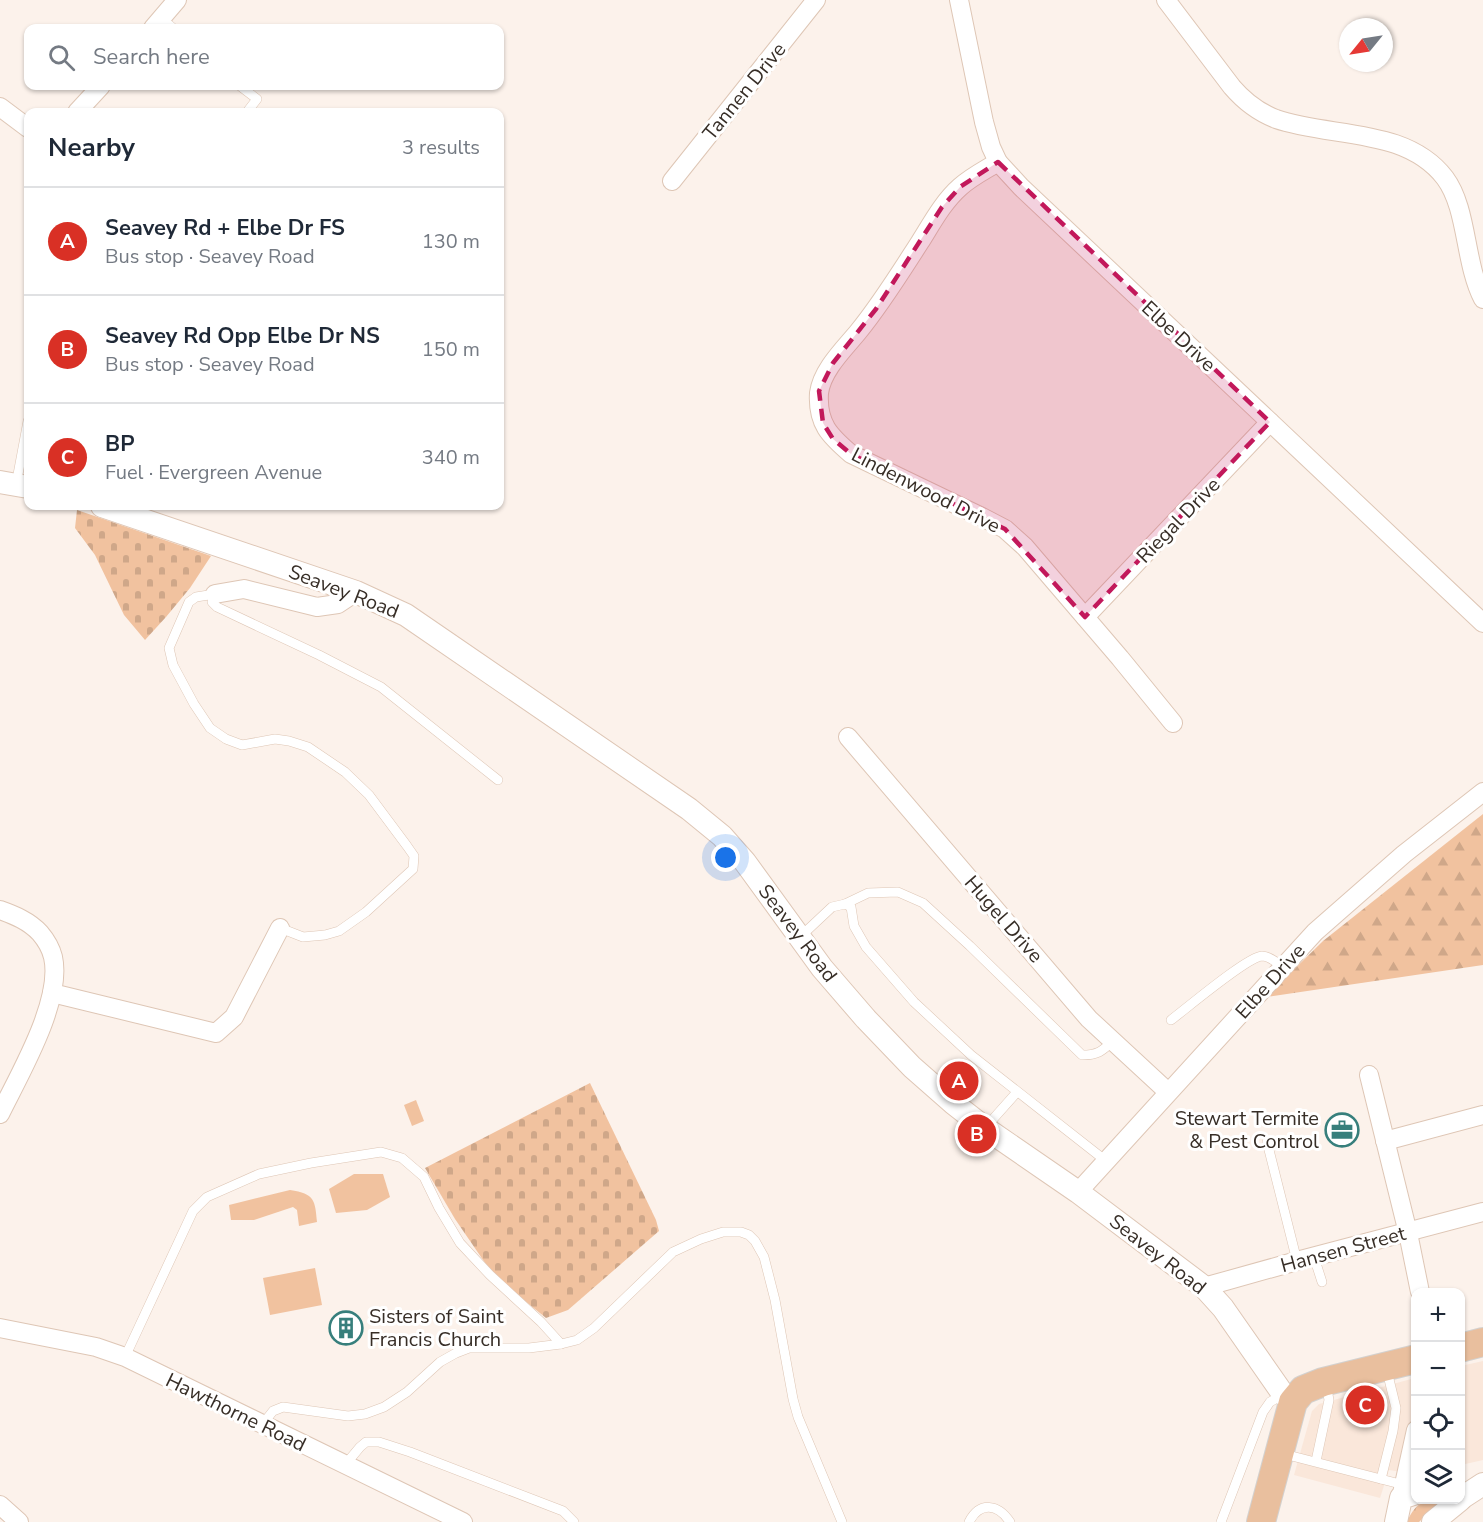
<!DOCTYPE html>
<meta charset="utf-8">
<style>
body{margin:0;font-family:"Nunito Sans",sans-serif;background:#f2f2f3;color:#1f2937}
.controls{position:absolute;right:18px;bottom:18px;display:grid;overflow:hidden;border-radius:12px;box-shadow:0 2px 4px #0004}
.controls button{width:54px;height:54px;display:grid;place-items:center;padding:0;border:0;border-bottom:2px solid #e0e1e3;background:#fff;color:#1f2937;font:30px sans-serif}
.compass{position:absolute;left:1339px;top:18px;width:54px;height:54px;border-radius:50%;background:#fff;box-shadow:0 2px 4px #0004;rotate:240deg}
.you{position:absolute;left:726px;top:858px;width:21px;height:21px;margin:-15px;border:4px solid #fff;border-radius:50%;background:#1a73e8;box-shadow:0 0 0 9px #1a73e833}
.badge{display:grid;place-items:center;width:39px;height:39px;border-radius:50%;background:#d93025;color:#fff;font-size:20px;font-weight:700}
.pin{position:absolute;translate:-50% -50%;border:3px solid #fff;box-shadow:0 2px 6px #0006}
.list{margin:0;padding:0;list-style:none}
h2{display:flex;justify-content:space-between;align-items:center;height:78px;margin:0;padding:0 24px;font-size:26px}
h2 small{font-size:20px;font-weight:400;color:#747a83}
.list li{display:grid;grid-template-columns:39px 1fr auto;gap:18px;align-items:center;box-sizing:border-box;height:108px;padding:0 24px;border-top:2px solid #e0e1e3}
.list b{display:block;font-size:22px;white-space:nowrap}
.list p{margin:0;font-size:20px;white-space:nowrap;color:#747a83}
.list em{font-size:20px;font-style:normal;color:#747a83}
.icon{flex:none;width:33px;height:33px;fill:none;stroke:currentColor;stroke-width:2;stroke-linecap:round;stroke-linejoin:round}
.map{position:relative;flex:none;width:1483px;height:1522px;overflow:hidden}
.search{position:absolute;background:#fff;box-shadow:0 2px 4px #0004;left:24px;top:24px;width:480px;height:66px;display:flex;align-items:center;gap:15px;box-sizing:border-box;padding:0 21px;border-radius:12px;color:#747a83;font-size:22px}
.panel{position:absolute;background:#fff;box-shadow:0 2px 4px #0004;left:24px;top:108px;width:480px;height:402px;border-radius:12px}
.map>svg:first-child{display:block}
.built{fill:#fae7da}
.grass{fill:url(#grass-tufts)}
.forest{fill:url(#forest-firs)}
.cemetery{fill:url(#cemetery-stones)}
.park{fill:#f1c29f}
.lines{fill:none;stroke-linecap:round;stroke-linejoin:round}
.service-casing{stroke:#dec6b5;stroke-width:10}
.minor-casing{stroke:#dec6b5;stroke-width:20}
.tertiary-casing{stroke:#dec6b5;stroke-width:24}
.primary-casing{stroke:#d3d1cf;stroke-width:30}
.service{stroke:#fff;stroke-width:9}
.minor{stroke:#fff;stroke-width:18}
.tertiary{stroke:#fff;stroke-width:22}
.primary{stroke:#e9bf9e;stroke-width:28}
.marked{fill:#c2185b;fill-opacity:0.2;stroke:#c2185b;stroke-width:4.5;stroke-dasharray:12 8;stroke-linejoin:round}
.labels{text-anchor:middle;stroke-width:6;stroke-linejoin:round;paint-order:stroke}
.street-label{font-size:20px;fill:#372e27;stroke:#fff}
.poi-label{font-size:20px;fill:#372e27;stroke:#fff;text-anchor:end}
</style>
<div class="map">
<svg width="1483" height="1522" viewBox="0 0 1483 1522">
<defs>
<pattern id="grass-tufts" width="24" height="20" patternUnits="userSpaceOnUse" patternTransform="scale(1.5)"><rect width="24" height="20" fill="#f1c29f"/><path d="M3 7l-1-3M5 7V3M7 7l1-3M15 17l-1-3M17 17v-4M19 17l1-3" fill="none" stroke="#cfa789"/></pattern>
<pattern id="forest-firs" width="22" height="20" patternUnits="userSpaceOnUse" patternTransform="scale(1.5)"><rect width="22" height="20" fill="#f1c29f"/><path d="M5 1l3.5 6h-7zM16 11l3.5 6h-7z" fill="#cfa789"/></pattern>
<pattern id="cemetery-stones" width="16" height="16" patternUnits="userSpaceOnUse" patternTransform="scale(1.5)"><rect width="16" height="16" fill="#f1c29f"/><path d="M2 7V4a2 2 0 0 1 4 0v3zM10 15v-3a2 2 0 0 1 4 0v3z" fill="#cfa789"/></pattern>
</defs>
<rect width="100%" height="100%" fill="#fcf2eb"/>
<!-- built -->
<g class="built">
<polygon points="1483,1361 1483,1460 1461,1465 1461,1366"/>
<polygon points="1415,1378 1415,1474 1389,1470 1380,1498 1294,1475 1312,1411 1319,1404"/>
</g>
<!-- grass -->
<path class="grass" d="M1427,1500H1446L1428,1513L1419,1522H1407C1411,1512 1417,1504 1427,1500Z"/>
<!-- forest -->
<polygon class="forest" points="1483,814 1483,965 1266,997 1323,941"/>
<!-- cemetery -->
<g class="cemetery">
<polygon points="77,510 211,556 190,588 166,617 145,640 124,615 95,555 75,528"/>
<polygon points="590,1083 656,1220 659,1231 568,1310 546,1318 494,1276 455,1219 425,1168"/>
</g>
<!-- park -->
<g class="park">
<polygon points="416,1100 424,1121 412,1126 404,1105"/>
<polygon points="354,1174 383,1174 390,1197 367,1210 336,1213 329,1189"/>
<path d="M290,1190C315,1194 315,1200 317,1222L299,1226L297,1210L293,1207L254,1220H231L229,1205Z"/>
<polygon points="315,1268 322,1305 270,1315 263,1278"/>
</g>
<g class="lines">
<!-- service casing -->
<g class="service-casing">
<g id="service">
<polyline points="162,19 173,28"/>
<polyline points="240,86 257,99 247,112"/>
<polyline points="16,485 28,421"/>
<path d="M845,904L868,893L898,892L923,903L970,946L1082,1055C1098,1055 1102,1051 1113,1041"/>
<polyline points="280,928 303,937 325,935 339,931 366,912 413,869 414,856 407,846 369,795 345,772 308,747 289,741 275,739 242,745 226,739 210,728 194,704 173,665 169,648 189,602 196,597 215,594 213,597 212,602 217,607 319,655 381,687 498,780"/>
<polyline points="800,937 832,907 845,904 851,907 854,926 866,947 914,1002 971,1055 1106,1161"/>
<path d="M1171,1020C1187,1008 1247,957 1262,956C1270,956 1277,963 1283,967"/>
<polyline points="985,1128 1017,1092"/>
<polyline points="1267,1142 1297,1261"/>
<polyline points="1314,1257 1322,1282"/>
<polyline points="125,1357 193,1211 207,1197 259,1174 311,1163 381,1152 402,1158 424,1177 439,1208 460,1243 490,1275 541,1322 561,1344"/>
<polyline points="262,1425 273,1411 283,1407 348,1416 365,1414 384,1407 407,1392 440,1362 456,1353 469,1348 529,1348 561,1344 577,1340 594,1328 673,1252 701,1239 723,1232 741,1232 749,1235 755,1241 764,1257 775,1300 793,1399 798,1417 842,1522"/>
<polyline points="1284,1454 1404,1485"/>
<polyline points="1316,1461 1329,1400 1326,1384"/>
<polyline points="345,1465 360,1447 366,1442 379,1442 410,1452 563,1511 574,1522"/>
<polyline points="1381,1479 1393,1431 1396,1408 1387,1371"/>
<path d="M969,1522C980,1501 998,1504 1010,1522"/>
<polyline points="1221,1522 1263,1412 1270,1402 1282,1395"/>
</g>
</g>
<!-- minor casing -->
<g class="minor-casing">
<g id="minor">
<polyline points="959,0 984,122 991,147 998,162 1021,187 1483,623"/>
<path d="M1166,0L1232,87C1244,101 1258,112 1276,119C1331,138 1406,127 1445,178C1468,209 1464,262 1483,299"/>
<polyline points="153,28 177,0"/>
<polyline points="0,107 28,128"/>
<polyline points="77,112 101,86"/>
<path d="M998,162C985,170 971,177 960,187C943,202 932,223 920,242C900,273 881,304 858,332C844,349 822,370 819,393C817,424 830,436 851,454L982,517L1005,529L1025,547L1120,658L1173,723"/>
<polyline points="672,181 816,0"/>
<polyline points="215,594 244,589 317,607 338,604 356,592"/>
<polyline points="1085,617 1270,422"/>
<polyline points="848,737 1089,1019 1168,1092"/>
<path d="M0,910C14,915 29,921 40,933C46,940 51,949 53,957C63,1001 19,1075 0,1114"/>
<polyline points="52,993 216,1033 234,1017 280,928"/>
<polyline points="1369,1075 1408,1233 1420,1292"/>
<polyline points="1385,1141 1483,1115"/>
<polyline points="1078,1192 1315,932 1404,854 1483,792"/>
<polyline points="1204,1287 1297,1261 1483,1212"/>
<polyline points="0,1328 96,1347 125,1357 463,1522"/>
<polyline points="1401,1498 1416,1430"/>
<polyline points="0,1505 19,1522"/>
</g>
</g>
<!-- tertiary casing -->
<g class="tertiary-casing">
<g id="tertiary">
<polyline points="0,482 28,487"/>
<polyline points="102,506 356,592 406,615 689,809 722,836 745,862 822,968 866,1019 912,1067 953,1103 985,1128 1078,1192 1204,1287 1223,1308 1283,1394 1293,1402"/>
<polyline points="1460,1499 1483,1484"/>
<polyline points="1396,1522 1401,1498 1416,1493"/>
<polyline points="1433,1522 1460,1500"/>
</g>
</g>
<!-- primary casing -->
<g class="primary-casing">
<g id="primary">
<polyline points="1460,1348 1483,1342"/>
<polyline points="1261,1522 1293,1402 1303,1390 1323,1382 1416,1359"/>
</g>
</g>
<!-- service -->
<use href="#service" class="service"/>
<!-- minor -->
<use href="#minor" class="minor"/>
<!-- tertiary -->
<use href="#tertiary" class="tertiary"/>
<!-- primary -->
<use href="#primary" class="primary"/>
</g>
<!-- marked area -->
<path class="marked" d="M998,162L1270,422L1085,617L1005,529L851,454L833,439L823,423L819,391L833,363L876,309L942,207L960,187Z"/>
<!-- icons -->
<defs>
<g id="office-ring" transform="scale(1.725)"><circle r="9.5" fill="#fff" stroke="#377f7c" stroke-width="1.5"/><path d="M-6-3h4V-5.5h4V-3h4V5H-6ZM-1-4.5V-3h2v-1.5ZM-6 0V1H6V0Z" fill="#377f7c"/></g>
<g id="building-ring" transform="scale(1.725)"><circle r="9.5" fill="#fff" stroke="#377f7c" stroke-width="1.5"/><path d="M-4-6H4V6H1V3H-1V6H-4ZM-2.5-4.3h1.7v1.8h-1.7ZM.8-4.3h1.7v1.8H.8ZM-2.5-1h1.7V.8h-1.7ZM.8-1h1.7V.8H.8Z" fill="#377f7c"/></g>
</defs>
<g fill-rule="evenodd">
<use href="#office-ring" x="1342" y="1130"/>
<use href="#building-ring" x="346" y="1328"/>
</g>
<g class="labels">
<!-- street labels -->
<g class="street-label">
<text transform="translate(744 91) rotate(-51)" y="7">Tannen Drive</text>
<text transform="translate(1179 336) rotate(43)" y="7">Elbe Drive</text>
<text transform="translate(926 490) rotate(27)" y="7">Lindenwood Drive</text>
<text transform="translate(1178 520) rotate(-46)" y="7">Riegal Drive</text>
<text transform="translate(344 591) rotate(21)" y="7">Seavey Road</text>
<text transform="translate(1004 919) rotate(49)" y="7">Hugel Drive</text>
<text transform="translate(798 933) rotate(53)" y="7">Seavey Road</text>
<text transform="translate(1270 981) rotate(-48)" y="7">Elbe Drive</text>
<text transform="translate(1343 1249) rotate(-15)" y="7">Hansen Street</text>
<text transform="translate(1158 1254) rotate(38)" y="7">Seavey Road</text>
<text transform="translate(236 1412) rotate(26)" y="7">Hawthorne Road</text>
</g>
<!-- poi labels -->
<g class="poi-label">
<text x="1319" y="1125">Stewart Termite<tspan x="1319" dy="23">&amp; Pest Control</tspan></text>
<text x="369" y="1323" text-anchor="start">Sisters of Saint<tspan x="369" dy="23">Francis Church</tspan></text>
</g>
</g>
</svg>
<div class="controls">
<button>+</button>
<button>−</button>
<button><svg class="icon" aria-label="locate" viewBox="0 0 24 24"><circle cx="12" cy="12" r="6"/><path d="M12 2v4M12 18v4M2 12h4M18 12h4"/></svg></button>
<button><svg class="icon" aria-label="layers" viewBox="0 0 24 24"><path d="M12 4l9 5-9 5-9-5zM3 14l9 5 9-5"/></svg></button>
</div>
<svg class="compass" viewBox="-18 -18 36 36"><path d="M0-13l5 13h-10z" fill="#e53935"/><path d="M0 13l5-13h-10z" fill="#747a83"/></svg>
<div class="you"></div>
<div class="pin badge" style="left:959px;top:1081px">A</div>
<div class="pin badge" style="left:977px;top:1134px">B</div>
<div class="pin badge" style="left:1365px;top:1405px">C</div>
<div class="search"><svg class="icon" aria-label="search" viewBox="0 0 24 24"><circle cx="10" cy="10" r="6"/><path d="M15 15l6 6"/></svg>Search here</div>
<section class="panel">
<h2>Nearby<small>3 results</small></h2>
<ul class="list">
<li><span class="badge">A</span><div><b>Seavey Rd + Elbe Dr FS</b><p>Bus stop · Seavey Road</p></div><em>130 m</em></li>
<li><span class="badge">B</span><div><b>Seavey Rd Opp Elbe Dr NS</b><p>Bus stop · Seavey Road</p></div><em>150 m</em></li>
<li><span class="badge">C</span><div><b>BP</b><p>Fuel · Evergreen Avenue</p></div><em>340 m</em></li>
</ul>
</section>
</div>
